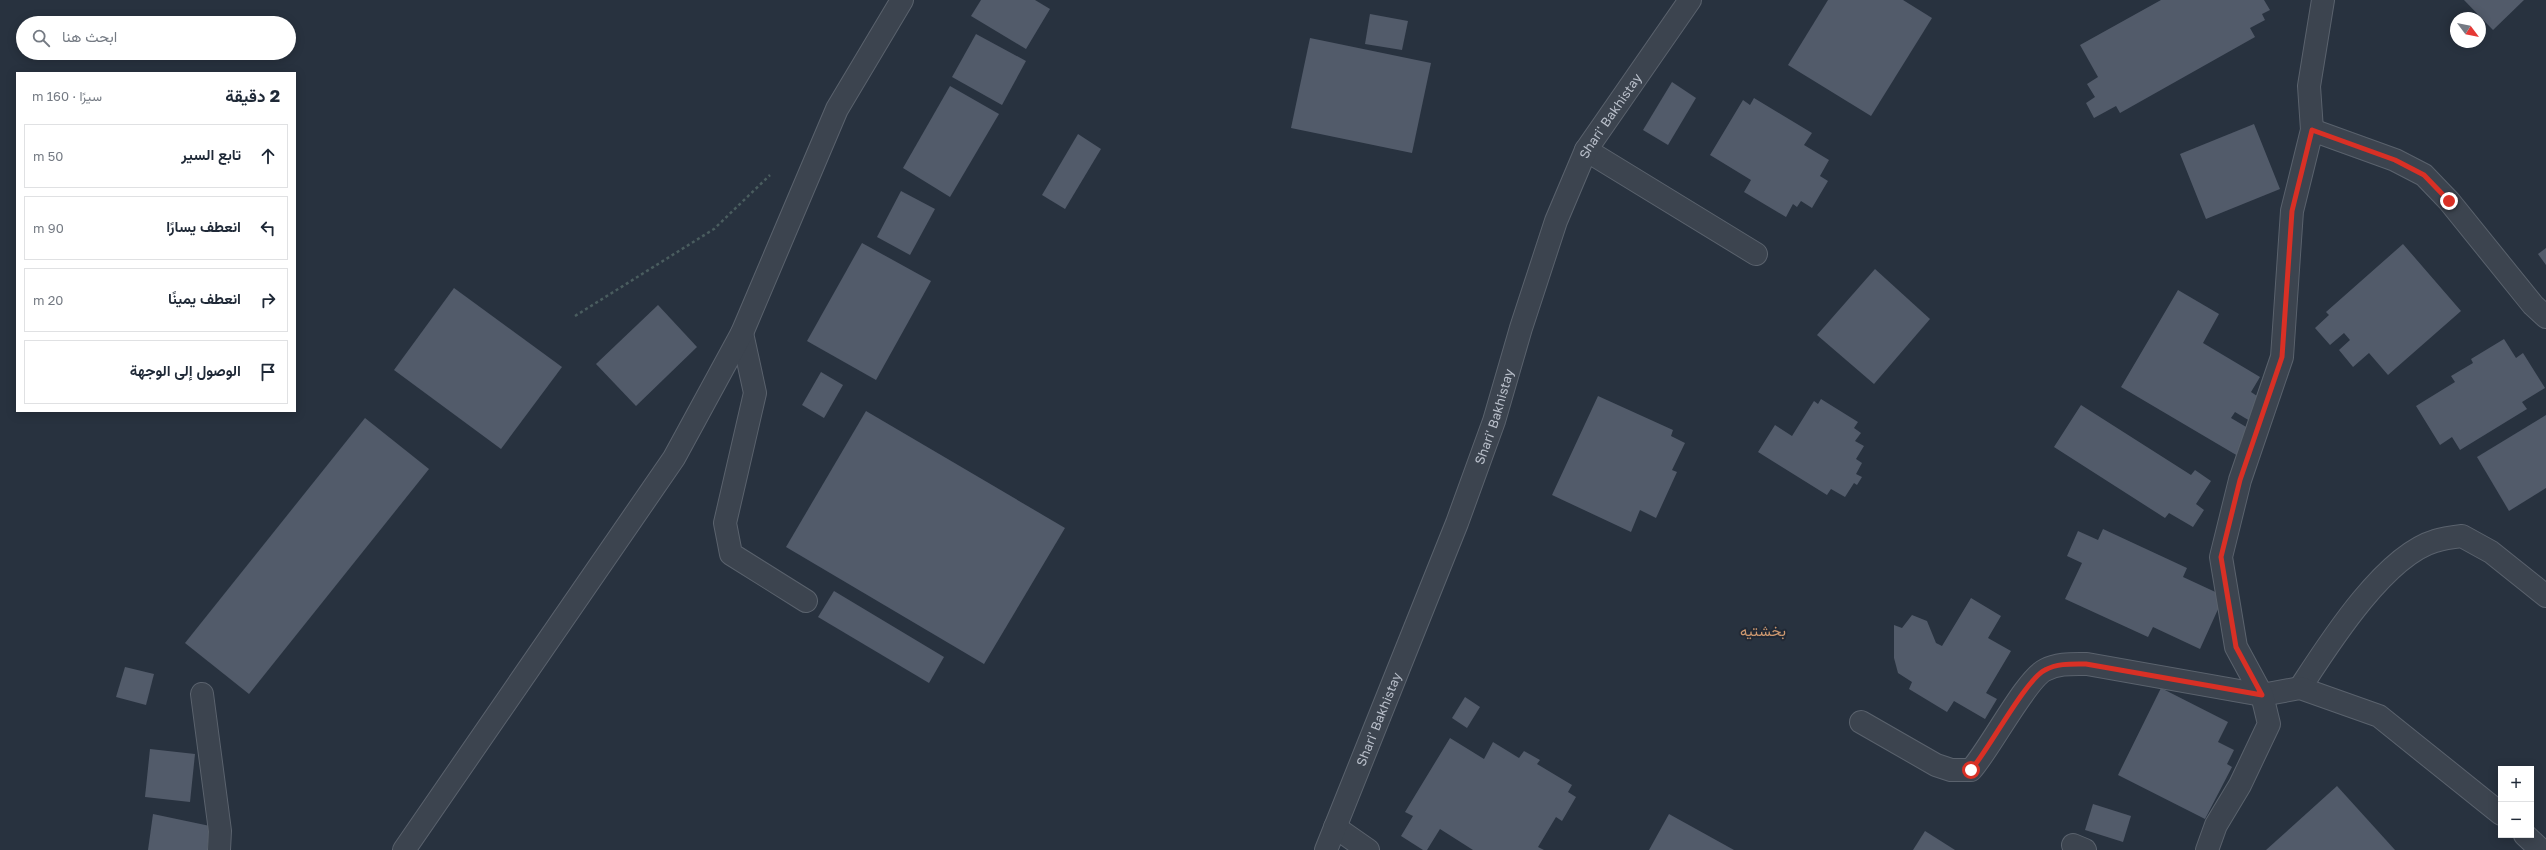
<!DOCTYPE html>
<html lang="ar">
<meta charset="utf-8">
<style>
body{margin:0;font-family:"Golos Text",Vazirmatn,sans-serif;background:#f6f6f7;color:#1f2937;direction:rtl}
.controls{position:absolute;right:12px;bottom:12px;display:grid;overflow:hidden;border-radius:0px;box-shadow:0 2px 10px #0003}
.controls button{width:36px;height:36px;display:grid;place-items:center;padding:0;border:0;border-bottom:1px solid #e0e1e3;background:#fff;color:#1f2937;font:20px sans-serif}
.compass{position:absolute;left:2450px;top:12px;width:36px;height:36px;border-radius:50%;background:#fff;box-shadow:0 2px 10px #0003;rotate:122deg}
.stop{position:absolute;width:12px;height:12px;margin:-9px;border:3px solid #d93025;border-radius:50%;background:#fff}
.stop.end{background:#d93025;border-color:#fff;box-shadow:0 1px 4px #0008}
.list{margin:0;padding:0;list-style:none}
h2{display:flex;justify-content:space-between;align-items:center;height:52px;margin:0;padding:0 16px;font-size:17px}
h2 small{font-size:13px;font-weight:400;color:#747a83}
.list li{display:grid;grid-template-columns:26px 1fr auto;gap:12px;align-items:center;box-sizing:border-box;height:64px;margin:0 8px 8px;padding:0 8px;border:1px solid #e0e1e3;border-radius:0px}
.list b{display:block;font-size:15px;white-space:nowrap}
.list em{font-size:13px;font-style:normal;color:#747a83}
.icon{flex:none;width:22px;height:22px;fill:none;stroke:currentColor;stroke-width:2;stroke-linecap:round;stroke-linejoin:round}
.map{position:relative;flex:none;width:2546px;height:850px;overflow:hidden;direction:ltr}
.search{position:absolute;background:#fff;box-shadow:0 2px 10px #0003;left:16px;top:16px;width:280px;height:44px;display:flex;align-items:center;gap:10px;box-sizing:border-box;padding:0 14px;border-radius:22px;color:#747a83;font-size:15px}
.panel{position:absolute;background:#fff;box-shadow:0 2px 10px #0003;left:16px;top:72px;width:280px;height:340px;border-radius:0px;direction:rtl}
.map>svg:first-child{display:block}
.building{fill:#525b6a}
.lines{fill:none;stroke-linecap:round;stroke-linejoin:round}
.street-casing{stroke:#5a626d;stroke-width:24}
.path{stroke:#4a5d5f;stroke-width:2.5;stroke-dasharray:3 3;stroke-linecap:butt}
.street{stroke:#3c444f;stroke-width:22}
.route{stroke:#d93025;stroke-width:5}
.labels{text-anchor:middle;stroke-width:4;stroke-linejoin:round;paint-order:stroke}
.street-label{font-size:13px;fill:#b9bfca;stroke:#212935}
.quarter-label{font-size:15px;fill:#ce9970;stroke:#212935}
</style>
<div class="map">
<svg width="2546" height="850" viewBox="0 0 2546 850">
<rect width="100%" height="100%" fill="#28323f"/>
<!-- building -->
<g class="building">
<polygon points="981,0 1035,0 1050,9 1026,49 971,16"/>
<polygon points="1828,0 1903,0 1932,18 1871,116 1788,65"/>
<polygon points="2161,0 2264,0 2270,10 2262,14 2265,20 2250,28 2255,37 2120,113 2116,106 2094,118 2086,103 2095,97 2087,84 2098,77 2080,45"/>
<polygon points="2464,0 2524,0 2493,30"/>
<polygon points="1370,14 1408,21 1402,50 1365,44"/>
<polygon points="976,34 1026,61 1002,105 952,77"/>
<polygon points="1310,38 1431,63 1412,153 1291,128"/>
<polygon points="1672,82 1696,98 1668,145 1643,130"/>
<polygon points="950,86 999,114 950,197 903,168"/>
<polygon points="1754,98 1812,133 1804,145 1829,160 1820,176 1828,181 1812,208 1801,201 1797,207 1793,204 1786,217 1744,192 1751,180 1710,155 1743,100 1750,105"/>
<polygon points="2254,124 2280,189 2206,219 2180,154"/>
<polygon points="1078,134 1101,149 1065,209 1042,195"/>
<polygon points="901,191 935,209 910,255 877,237"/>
<polygon points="862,243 931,281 876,380 807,341"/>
<polygon points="2403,244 2461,311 2388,375 2369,353 2353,367 2339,350 2350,340 2344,333 2330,345 2315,328 2329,315 2326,312"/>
<polygon points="2546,248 2546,265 2538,254"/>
<polygon points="1875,269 1930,319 1874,384 1817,335"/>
<polygon points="454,288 562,367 501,449 394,370"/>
<polygon points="2178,290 2219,314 2203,343 2260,377 2251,392 2263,400 2250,421 2235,412 2231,418 2253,431 2238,456 2121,387"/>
<polygon points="658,305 697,347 636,406 596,364"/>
<polygon points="2504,339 2516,358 2523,353 2545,388 2522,402 2527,409 2460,450 2452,437 2440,445 2416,406 2455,382 2451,376 2473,363 2471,359"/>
<polygon points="821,372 843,385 824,418 802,405"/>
<polygon points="1598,396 1673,430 1671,436 1685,443 1672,470 1677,472 1656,518 1640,510 1631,532 1552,495"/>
<polygon points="1821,399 1858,422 1854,428 1861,433 1855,441 1864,446 1856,459 1862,463 1856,474 1862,477 1857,485 1854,483 1845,497 1831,489 1827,495 1758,452 1775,425 1792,436 1814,401 1818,404"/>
<polygon points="2081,405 2191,475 2195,470 2211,481 2196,504 2204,510 2193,527 2169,513 2165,518 2054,447"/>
<polygon points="866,411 1065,528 984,664 786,547"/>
<polygon points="2546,415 2546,488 2509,511 2477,457"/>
<polygon points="365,418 429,469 249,694 185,643"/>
<polygon points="2103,529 2187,568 2183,577 2224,596 2200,649 2153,627 2148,637 2065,599 2082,563 2067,556 2078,531 2098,540"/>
<polygon points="834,591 944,657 929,683 818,617"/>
<polygon points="1971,598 2001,616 1988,638 2011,651 1986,693 1997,699 1985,719 1954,701 1947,712 1909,689 1912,682 1898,673 1894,658 1894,625 1902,628 1912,615 1927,621 1936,643 1942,646"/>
<polygon points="125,667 154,674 146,705 116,697"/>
<polygon points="2161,688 2228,722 2218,742 2234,750 2227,764 2232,767 2205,819 2118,775"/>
<polygon points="1465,697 1480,707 1467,728 1452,718"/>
<polygon points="1450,738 1484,759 1493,742 1519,758 1524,751 1540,760 1537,764 1572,785 1568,792 1576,797 1562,821 1556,817 1538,847 1544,850 1473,850 1440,829 1427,850 1423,850 1401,836 1413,816 1405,812"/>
<polygon points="150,749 195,754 190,802 145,797"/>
<polygon points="2337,786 2395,850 2266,850"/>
<polygon points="2093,804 2131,816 2123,842 2085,830"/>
<polygon points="153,814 210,826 207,850 148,850"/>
<polygon points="1669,814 1734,850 1649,850"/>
<polygon points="1925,831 1955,850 1913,850"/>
</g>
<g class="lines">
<!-- street casing -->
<g class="street-casing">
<g id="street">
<polyline points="2312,130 2395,160 2424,175 2449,201 2533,305 2546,317"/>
<polyline points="1586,150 1756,254"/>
<polyline points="742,333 755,393 725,523 731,554 806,601"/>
<path d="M2300,688C2328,645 2384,556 2435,541C2444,538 2453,537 2462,536L2491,552L2546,596"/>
<polyline points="202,694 220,831 219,850"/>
<path d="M1861,722L1936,765L1951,770H1971C1990,749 2026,679 2045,670C2058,663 2072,664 2087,664L2262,695L2300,688L2379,716L2501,814"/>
<polyline points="1335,827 1368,850"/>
<polyline points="2525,835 2541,850"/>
<polyline points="2073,845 2085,850"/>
<polyline points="404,850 674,458 742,333 837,109 902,0"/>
<path id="s1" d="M1326,850L1457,523L1494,421L1521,328L1556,221L1586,150L1690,0"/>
<polyline points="2207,850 2216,825 2240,785 2269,724 2262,695 2236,647 2221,557 2240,480 2282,357 2292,211 2312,130 2309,86 2323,0"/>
</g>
</g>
<!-- path -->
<polyline class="path" points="575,316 714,229 770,175"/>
<!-- street -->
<use href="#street" class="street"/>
</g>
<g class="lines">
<!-- route -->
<path class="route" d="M1971,770C1989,749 2026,679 2045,670C2058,663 2072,664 2086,664L2262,695L2236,647L2221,557L2240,480L2282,357L2292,211L2312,130L2395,160L2424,175L2449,201"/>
</g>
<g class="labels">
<!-- street labels -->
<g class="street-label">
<text dy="5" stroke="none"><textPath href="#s1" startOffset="789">Shari' Bakhistay</textPath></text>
<text dy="5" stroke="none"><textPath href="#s1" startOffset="465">Shari' Bakhistay</textPath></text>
<text dy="5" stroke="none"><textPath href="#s1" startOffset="141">Shari' Bakhistay</textPath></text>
</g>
<!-- quarter labels -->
<g class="quarter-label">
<text x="1763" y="636">بخشتيه</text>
</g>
</g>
</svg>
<div class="controls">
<button>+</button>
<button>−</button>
</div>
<svg class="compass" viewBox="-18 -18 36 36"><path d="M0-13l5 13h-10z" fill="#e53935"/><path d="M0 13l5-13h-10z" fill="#747a83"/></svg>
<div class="stop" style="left:1971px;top:770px"></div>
<div class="stop end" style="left:2449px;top:201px"></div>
<div class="search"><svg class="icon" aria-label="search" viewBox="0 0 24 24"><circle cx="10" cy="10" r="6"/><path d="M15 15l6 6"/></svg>ابحث هنا</div>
<section class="panel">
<h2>2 دقيقة<small>سيرًا · 160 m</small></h2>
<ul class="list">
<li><svg class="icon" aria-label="ahead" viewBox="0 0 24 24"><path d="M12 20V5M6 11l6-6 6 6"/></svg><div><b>تابع السير</b></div><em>50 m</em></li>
<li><svg class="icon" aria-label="left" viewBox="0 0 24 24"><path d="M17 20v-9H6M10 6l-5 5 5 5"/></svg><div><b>انعطف يسارًا</b></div><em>90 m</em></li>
<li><svg class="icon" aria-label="right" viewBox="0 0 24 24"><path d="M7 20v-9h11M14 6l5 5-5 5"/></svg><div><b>انعطف يمينًا</b></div><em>20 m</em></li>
<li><svg class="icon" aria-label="arrive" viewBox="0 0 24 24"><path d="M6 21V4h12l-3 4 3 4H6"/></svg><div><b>الوصول إلى الوجهة</b></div></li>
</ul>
</section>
</div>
